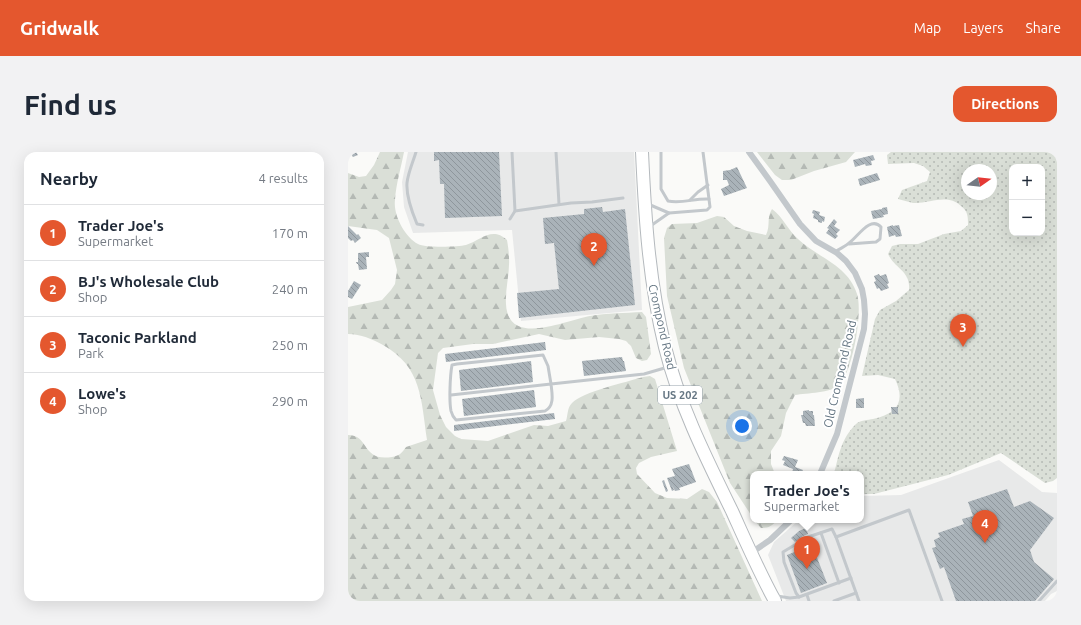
<!DOCTYPE html>
<meta charset="utf-8">
<style>
body{margin:0;font-family:Ubuntu,sans-serif;background:#f2f2f3;color:#1f2937}
.controls{position:absolute;right:12px;top:12px;display:grid;overflow:hidden;border-radius:8px;box-shadow:0 4px 16px #0002}
.controls button{width:36px;height:36px;display:grid;place-items:center;padding:0;border:0;border-bottom:1px solid #e0e1e3;background:#fff;color:#1f2937;font:20px sans-serif}
.compass{position:absolute;left:613px;top:12px;width:36px;height:36px;border-radius:50%;background:#fff;box-shadow:0 4px 16px #0002;rotate:76deg}
.you{position:absolute;left:394px;top:274px;width:14px;height:14px;margin:-10px;border:3px solid #fff;border-radius:50%;background:#1a73e8;box-shadow:0 0 0 6px #1a73e833}
.badge{display:grid;place-items:center;width:26px;height:26px;border-radius:50%;background:#e4572e;color:#fff;font-size:13px;font-weight:700}
.pin{position:absolute;translate:-50% -33px;filter:drop-shadow(0 1px 2px #0008)}
.pin::after{content:'';position:absolute;top:21px;width:14px;height:12px;background:inherit;clip-path:polygon(0 0,100% 0,50% 100%)}
.popup{position:absolute;left:402px;top:319px;width:114px;height:52px;box-sizing:border-box;display:grid;place-content:center;border-radius:8px;background:#fff;filter:drop-shadow(0 1px 3px #0005);font-size:13px;white-space:nowrap;color:#747a83}
.popup b{font-size:15px;color:#1f2937}
.popup::after{content:'';position:absolute;left:50%;top:100%;margin-left:-8px;border:8px solid transparent;border-top-color:#fff}
.list{margin:0;padding:0;list-style:none}
h2{display:flex;justify-content:space-between;align-items:center;height:52px;margin:0;padding:0 16px;font-size:17px}
h2 small{font-size:13px;font-weight:400;color:#747a83}
.list li{display:grid;grid-template-columns:26px 1fr auto;gap:12px;align-items:center;box-sizing:border-box;height:56px;padding:0 16px;border-top:1px solid #e0e1e3}
.list b{display:block;font-size:15px;white-space:nowrap}
.list p{margin:0;font-size:13px;white-space:nowrap;color:#747a83}
.list em{font-size:13px;font-style:normal;color:#747a83}
.map{position:relative;flex:none;width:709px;height:449px;overflow:hidden;border-radius:12px}
header{display:flex;align-items:center;gap:24px;box-sizing:border-box;height:56px;padding:0 20px;background:#e4572e;color:#fff}
header strong{font-size:19px}
nav{display:flex;gap:22px;margin-inline-start:auto;font-size:14px}
.intro{display:flex;align-items:center;justify-content:space-between;box-sizing:border-box;height:96px;padding:0 24px}
h1{margin:0;font-size:28px}
.button{padding:10px 18px;border-radius:12px;background:#e4572e;color:#fff;font-size:14px;font-weight:700}
main{display:flex;gap:24px;padding:0 24px}
aside{flex:1;background:#fff;border-radius:12px;box-shadow:0 4px 16px #0002}
.map>svg:first-child{display:block}
.built{fill:#e8e9e9}
.forest{fill:url(#forest-firs)}
.park{fill:url(#park-dots);fill-rule:evenodd}
.building{fill:url(#building-back-hatch)}
.lines{fill:none;stroke-linecap:round;stroke-linejoin:round}
.highway-casing{stroke:#b4b9bd;stroke-width:14}
.lane{stroke:#c3c8cc;stroke-width:3}
.street{stroke:#c3c8cc;stroke-width:6}
.highway{stroke:#fff;stroke-width:12}
.labels{text-anchor:middle;stroke-width:4;stroke-linejoin:round;paint-order:stroke}
.shield{fill:#fff;stroke:#939fa8;stroke-width:1}
.shield-label{font-size:11px;font-weight:bold;fill:#657683}
.street-label{font-size:12px;fill:#657683;stroke:#fff}
</style>
<header>
<strong>Gridwalk</strong>
<nav><a>Map</a><a>Layers</a><a>Share</a></nav>
</header>
<div class="intro"><h1>Find us</h1><a class="button">Directions</a></div>
<main>
<aside>
<h2>Nearby<small>4 results</small></h2>
<ul class="list">
<li><span class="badge">1</span><div><b>Trader Joe's</b><p>Supermarket</p></div><em>170 m</em></li>
<li><span class="badge">2</span><div><b>BJ's Wholesale Club</b><p>Shop</p></div><em>240 m</em></li>
<li><span class="badge">3</span><div><b>Taconic Parkland</b><p>Park</p></div><em>250 m</em></li>
<li><span class="badge">4</span><div><b>Lowe's</b><p>Shop</p></div><em>290 m</em></li>
</ul>
</aside>
<div class="map">
<svg width="709" height="449" viewBox="0 0 709 449">
<defs>
<pattern id="forest-firs" width="22" height="20" patternUnits="userSpaceOnUse"><rect width="22" height="20" fill="#dadfd7"/><path d="M5 1l3.5 6h-7zM16 11l3.5 6h-7z" fill="#b4b9b4"/></pattern>
<pattern id="park-dots" width="8" height="8" patternUnits="userSpaceOnUse"><rect width="8" height="8" fill="#dadfd7"/><path d="M2 2h.1M6 6h.1" fill="none" stroke="#b4b9b4" stroke-width="1.8" stroke-linecap="round"/></pattern>
<pattern id="building-back-hatch" width="6" height="6" patternUnits="userSpaceOnUse"><rect width="6" height="6" fill="#aab3b9"/><path d="M-1 5l2 2M0 0l6 6M5-1l2 2" fill="none" stroke="#8e969c"/></pattern>
</defs>
<rect width="100%" height="100%" fill="#fafaf8"/>
<!-- built -->
<g class="built">
<polygon points="60,0 286,0 294,158 173,169 164,78 65,81 56,55 54,30"/>
<polygon points="651,308 694,340 709,341 709,439 703,442 697,449 438,449 420,403 426,390 451,368 513,368 513,344 553,343"/>
</g>
<!-- forest -->
<g class="forest">
<path d="M32,0H56C53,16 48,32 47,48C45,63 57,85 70,92C77,96 110,95 118,93C133,88 144,74 159,88C160,94 161,100 161,106C162,121 157,137 158,152C160,196 218,168 242,164C259,161 277,161 294,160L298,165L303,202L299,208L294,209L288,206L283,194L278,189L271,187L251,185L217,188L191,182L145,192H125L95,196L90,201L85,238L92,263L98,275L107,284L113,287L140,289L186,273L200,274L218,269C220,263 219,256 224,251C234,240 279,230 295,225L302,224L307,227L329,299L303,305L291,311L288,316L289,322L307,341L319,346L339,347L354,337L361,340L369,350L414,449H0V283C22,283 13,310 44,305C51,304 54,301 58,295L79,288C73,247 74,215 35,193C24,187 13,182 0,182V155L34,148L43,138L47,132L49,118L41,86L29,78L0,74V21L11,25L18,24L26,13Z"/>
<polygon points="409,0 507,0 498,10 466,19 443,28 434,28 427,23"/>
<path d="M424,57C435,65 440,78 450,87C470,106 500,113 509,142C515,159 505,219 491,233C483,241 459,241 447,243L438,261L433,284L423,299V312L427,322H405V366L382,331L336,216L319,144L316,86L319,76L324,72L349,71L369,64L376,65L386,74L399,79L418,83C423,72 418,67 424,57Z"/>
<path d="M406,368H429C424,374 421,376 413,376Z"/>
</g>
<!-- park -->
<path class="park" d="M543,0H709V326L705,329L697,331L653,301L600,323L526,342H513V322H486C491,302 493,287 508,272C512,268 520,268 525,267C549,262 558,250 547,227L530,223L514,224L527,167L532,158L548,149L561,138C563,119 547,117 540,102L544,94L552,92H570L596,82L613,79L620,73C620,65 620,59 613,54C599,41 582,52 565,51C560,50 555,48 550,47L554,38L579,29L582,20L575,14L566,11L540,12L539,3ZM664,15H694V81H664ZM619,18H643V42H619Z"/>
<!-- building -->
<g class="building">
<polygon points="2,0 8,0 10,3 5,5"/>
<polygon points="86,0 151,0 154,64 97,66 96,32 92,32 91,8 86,9"/>
<polygon points="525,3 527,8 523,9 524,13 518,14 517,12 507,15 505,8"/>
<polygon points="389,15 399,36 376,44 373,37 381,33 379,28 375,28 375,19 382,18"/>
<polygon points="529,21 532,28 512,34 510,27"/>
<polygon points="254,55 255,60 277,57 287,153 171,166 169,141 211,137 206,91 197,92 195,66 236,62 236,57"/>
<polygon points="539,55 540,62 535,63 536,65 525,67 523,59 534,57 534,56"/>
<polygon points="465,58 472,60 471,63 477,65 476,70 474,69 474,71 470,70 470,68 465,66 466,62 464,61"/>
<polygon points="486,67 489,70 486,74 492,78 488,82 490,84 487,87 478,81 481,77 479,76"/>
<polygon points="545,73 545,74 551,73 554,84 548,85 547,83 541,85 539,75"/>
<polygon points="0,74 9,83 10,82 13,86 7,91 5,88 3,89 0,86"/>
<polygon points="21,100 21,105 18,105 19,117 11,118 10,112 9,112 8,110 10,110 10,101"/>
<polygon points="531,122 532,124 538,122 541,131 539,132 541,136 533,139 531,136 529,137 526,130 528,129 526,124"/>
<polygon points="6,129 13,133 4,147 0,145 0,139"/>
<polygon points="197,190 198,198 98,210 97,202"/>
<polygon points="274,205 275,209 276,209 278,219 236,224 234,209"/>
<polygon points="183,209 185,230 113,239 111,218"/>
<polygon points="186,238 188,255 116,264 114,247"/>
<polygon points="516,246 516,256 508,256 508,247"/>
<polygon points="543,255 550,255 550,262 544,262"/>
<polygon points="461,258 461,259 465,259 465,263 466,263 467,274 458,274 457,271 455,271 453,263 455,263 455,259"/>
<polygon points="206,261 207,267 106,279 106,273"/>
<polygon points="436,304 450,308 447,315 455,318 453,322 444,322 445,317 435,313 437,309 434,308"/>
<polygon points="341,312 348,330 331,336 332,338 327,339 324,333 326,338 324,339 319,326 327,324 324,317"/>
<polygon points="316,328 320,339 318,340 314,329"/>
<polygon points="659,337 666,355 682,349 706,366 682,398 686,410 706,427 687,449 608,449 596,415 592,417 584,396 588,395 586,388 592,385 590,381 616,372 614,367 625,364 620,350"/>
<polygon points="458,376 460,382 455,384 447,390 443,386 451,379"/>
<polygon points="464,393 479,431 453,441 439,403"/>
</g>
<g class="lines">
<!-- highway casing -->
<g class="highway-casing">
<path id="highway" d="M294,0C297,66 301,130 317,195C331,252 358,306 384,359C398,390 411,420 427,449"/>
</g>
<!-- lane -->
<g class="lane">
<path d="M68,0C65,10 60,21 59,31C58,44 64,60 69,72L75,73"/>
<polyline points="164,0 167,59"/>
<polyline points="208,0 211,52"/>
<path d="M313,0V37L320,49C334,52 347,46 361,47"/>
<polyline points="342,48 350,40 360,33"/>
<polyline points="300,52 321,61 359,58 362,55 355,0"/>
<polyline points="162,67 167,59 223,51 244,50 275,46"/>
<polyline points="301,75 321,61"/>
<path d="M487,100C492,96 497,95 501,91C509,86 522,63 533,75L532,87L528,90L501,92"/>
<path d="M103,243L203,232C204,241 207,254 197,259L108,268C105,265 104,263 103,259C101,249 102,224 104,213L109,212L195,203L200,214L203,232L296,222L320,215"/>
<polyline points="473,381 491,431"/>
<polyline points="488,385 561,358 594,449"/>
<polyline points="459,443 461,449"/>
<polyline points="429,444 442,446 451,445 503,426"/>
<polyline points="451,445 448,441 436,410 435,400 460,385 484,377 488,385 511,449"/>
<polyline points="486,449 508,441"/>
<polyline points="691,449 709,429"/>
</g>
<!-- street -->
<g class="street">
<polyline points="401,0 422,29 452,72 468,89 489,101 498,109 507,121 514,137 516,148 517,162 516,177 489,282 472,322"/>
<polyline points="403,401 422,388 443,368"/>
</g>
<!-- highway -->
<use href="#highway" class="highway"/>
</g>
<g class="labels">
<!-- shield labels -->
<rect class="shield" x="310" y="234" width="44" height="18" rx="3"/>
<g class="shield-label">
<text x="332" y="247">US 202</text>
</g>
<!-- street labels -->
<g class="street-label">
<text transform="translate(314 175) rotate(77)" y="4">Crompond Road</text>
<text transform="translate(492 222) rotate(-77)" y="4">Old Crompond Road</text>
</g>
</g>
</svg>
<div class="controls">
<button>+</button>
<button>−</button>
</div>
<svg class="compass" viewBox="-18 -18 36 36"><path d="M0-13l5 13h-10z" fill="#e53935"/><path d="M0 13l5-13h-10z" fill="#747a83"/></svg>
<div class="you"></div>
<div class="pin badge" style="left:459px;top:417px">1</div>
<div class="popup"><b>Trader Joe's</b>Supermarket</div>
<div class="pin badge" style="left:246px;top:114px">2</div>
<div class="pin badge" style="left:615px;top:195px">3</div>
<div class="pin badge" style="left:637px;top:391px">4</div>
</div>
</main>
